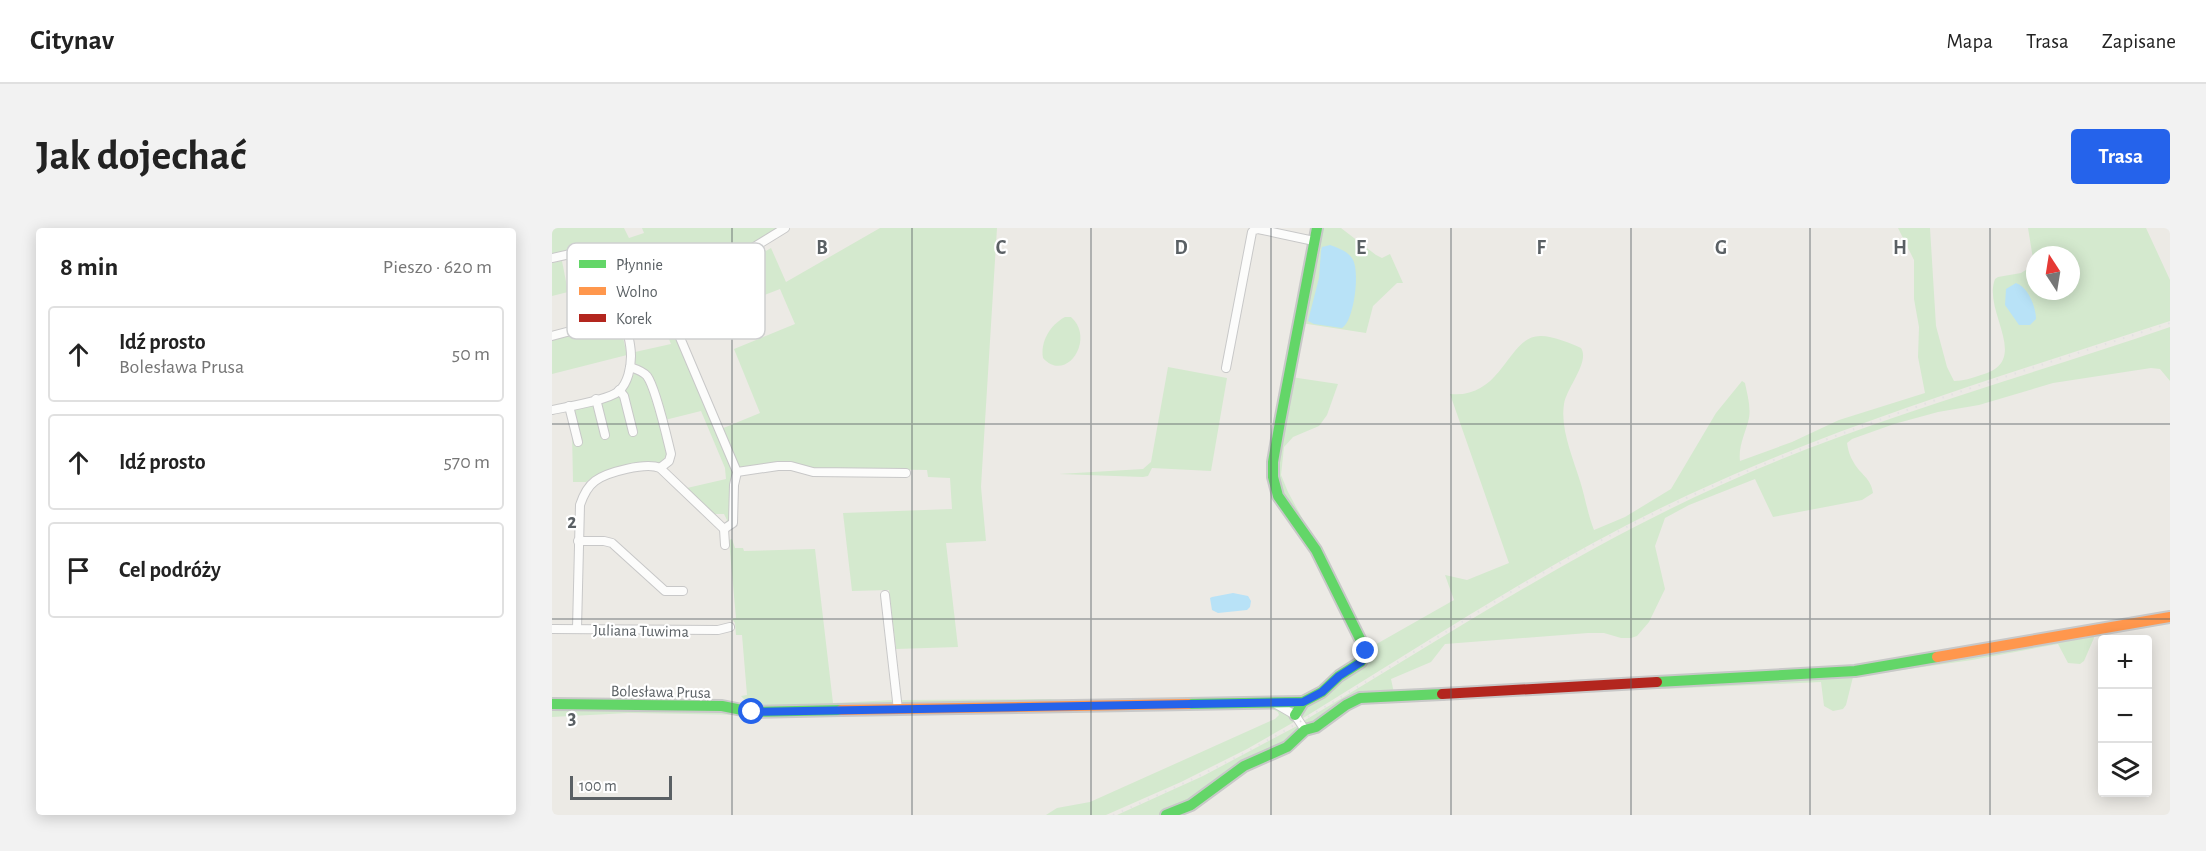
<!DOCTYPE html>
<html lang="pl">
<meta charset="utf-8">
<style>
body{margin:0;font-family:"Alegreya Sans",sans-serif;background:#f2f2f2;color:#222}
.controls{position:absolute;right:18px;bottom:18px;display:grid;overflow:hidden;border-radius:6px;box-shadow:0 3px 15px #0003}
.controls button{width:54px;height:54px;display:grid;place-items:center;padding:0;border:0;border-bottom:2px solid #e0e0e0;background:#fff;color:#222;font:30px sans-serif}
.compass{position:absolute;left:1474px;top:18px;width:54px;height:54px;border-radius:50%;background:#fff;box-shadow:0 3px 15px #0003;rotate:348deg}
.scale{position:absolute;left:18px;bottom:15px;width:102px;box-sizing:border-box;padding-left:6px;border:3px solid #5a6064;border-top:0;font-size:16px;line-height:21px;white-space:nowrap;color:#5a6064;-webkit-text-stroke:4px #fff;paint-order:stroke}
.stop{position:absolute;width:18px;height:18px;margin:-14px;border:4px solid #2563eb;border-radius:50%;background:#fff}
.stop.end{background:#2563eb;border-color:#fff;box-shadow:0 2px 6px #0008}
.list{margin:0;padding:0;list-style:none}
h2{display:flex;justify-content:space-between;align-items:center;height:78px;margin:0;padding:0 24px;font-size:26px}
h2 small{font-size:20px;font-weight:400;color:#767676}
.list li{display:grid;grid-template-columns:39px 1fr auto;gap:18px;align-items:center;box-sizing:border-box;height:96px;margin:0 12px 12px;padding:0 12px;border:2px solid #e0e0e0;border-radius:6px}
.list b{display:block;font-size:22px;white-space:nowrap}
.list p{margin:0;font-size:20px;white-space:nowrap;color:#767676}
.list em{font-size:20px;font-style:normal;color:#767676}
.icon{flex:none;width:33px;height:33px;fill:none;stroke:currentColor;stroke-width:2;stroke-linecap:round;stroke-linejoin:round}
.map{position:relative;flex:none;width:1618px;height:587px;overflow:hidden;border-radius:6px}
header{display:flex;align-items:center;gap:36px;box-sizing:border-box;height:84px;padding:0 30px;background:#fff;border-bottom:2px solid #e0e0e0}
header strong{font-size:28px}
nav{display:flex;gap:33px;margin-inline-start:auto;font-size:21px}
.intro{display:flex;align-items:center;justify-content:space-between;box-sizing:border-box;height:144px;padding:0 36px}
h1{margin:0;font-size:42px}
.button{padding:15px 27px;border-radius:6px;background:#2563eb;color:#fff;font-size:21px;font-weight:700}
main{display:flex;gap:36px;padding:0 36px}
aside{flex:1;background:#fff;border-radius:6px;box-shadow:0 3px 15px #0003}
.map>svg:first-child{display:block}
.green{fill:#d4e9ce;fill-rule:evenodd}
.water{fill:#b8e2f7}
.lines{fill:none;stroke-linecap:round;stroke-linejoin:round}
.street-casing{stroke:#c8c8c8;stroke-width:10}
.fast-casing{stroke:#c8c8c8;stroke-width:14}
.slow-casing{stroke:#c8c8c8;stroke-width:14}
.jam-casing{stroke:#c8c8c8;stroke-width:14}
.street{stroke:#fcfcfb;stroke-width:8}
.fast{stroke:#63d668;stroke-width:10}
.slow{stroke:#ff974d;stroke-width:10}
.jam{stroke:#b3261e;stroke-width:10}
.rail{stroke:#e3e2e2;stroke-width:2;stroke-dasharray:1.5 8;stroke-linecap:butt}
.route{stroke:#2563eb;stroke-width:8}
.grid{fill:none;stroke:#5a6064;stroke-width:1.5;stroke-opacity:0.55}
.labels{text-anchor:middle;stroke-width:4.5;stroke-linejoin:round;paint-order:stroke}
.street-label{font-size:16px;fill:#5a6064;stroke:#fff}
.key{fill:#fff;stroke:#cecfd0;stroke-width:1.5}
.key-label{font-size:16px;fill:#5a6064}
.grid-label{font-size:20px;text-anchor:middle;font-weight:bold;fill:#5a6064;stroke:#fff;stroke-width:4.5;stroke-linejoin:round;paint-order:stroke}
</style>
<header>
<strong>Citynav</strong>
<nav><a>Mapa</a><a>Trasa</a><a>Zapisane</a></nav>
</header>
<div class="intro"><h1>Jak dojechać</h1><a class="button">Trasa</a></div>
<main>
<aside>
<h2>8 min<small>Pieszo · 620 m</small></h2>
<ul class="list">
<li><svg class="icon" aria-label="ahead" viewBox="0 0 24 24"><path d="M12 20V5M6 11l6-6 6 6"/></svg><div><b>Idź prosto</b><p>Bolesława Prusa</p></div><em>50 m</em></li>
<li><svg class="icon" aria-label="ahead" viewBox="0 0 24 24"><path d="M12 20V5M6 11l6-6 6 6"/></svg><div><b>Idź prosto</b></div><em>570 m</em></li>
<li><svg class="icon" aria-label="arrive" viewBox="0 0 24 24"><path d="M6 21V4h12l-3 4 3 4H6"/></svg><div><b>Cel podróży</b></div></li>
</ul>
</aside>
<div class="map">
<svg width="1618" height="587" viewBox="0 0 1618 587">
<rect width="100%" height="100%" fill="#eceae5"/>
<!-- green -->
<g class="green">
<path d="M0,0H72L77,10L92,5L90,0H226L152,49L134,63L101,73L87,43L65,52L70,70L69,71L50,25C39,13 14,24 0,27Z"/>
<polygon points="328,0 445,0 430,242 429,259 434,313 394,315 406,419 344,421 337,362 300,363 291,285 400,281 398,250 376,249 375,242 187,239 169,201 208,185 182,121 243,96 228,61 167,85 155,60 144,65 159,49 210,18 214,23 219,20 234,54"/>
<polygon points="769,0 789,0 824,27 830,30 838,26 851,55 845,55 821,78 814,105 749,95"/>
<path d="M1346,0H1378L1384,98L1395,139L1402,153C1411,153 1420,150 1429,147C1481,133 1430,84 1443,51L1446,49L1469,45L1482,37L1476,0H1594L1618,52V93C1456,146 1291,195 1136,267C1000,330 876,414 748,492L749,480L815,431L818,428V417L821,418L902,372L893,347L915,352L957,335L898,166C952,171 955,107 989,108C1001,108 1018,115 1029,120C1038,134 1015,159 1012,176C1008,201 1021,230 1028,253C1033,269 1036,287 1042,302L1073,289L1119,261L1164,185L1190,153L1193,155C1195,166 1199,178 1197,190C1194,204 1186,218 1188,233L1240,214L1287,192L1373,165L1366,129L1367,99L1362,71V32ZM1483,27H1519V63H1483Z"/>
<polygon points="10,33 16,64 0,68 0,35"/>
<polygon points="105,79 113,82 182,244 179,293 173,296 175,292 172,286 162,286 135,260 174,251 173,240 149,183 113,192 99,148 83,135 83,124 119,116 107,87 101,84 95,86 95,84"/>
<path d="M513,89H519C544,111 514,156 491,130C488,114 498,97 513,89Z"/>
<polygon points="61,94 68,97 75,127 0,146 0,110 51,99"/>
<path d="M1618,99V153L1608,141L1599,140L1501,155L1427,177L1386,184L1342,196L1300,211L1295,215C1296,222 1298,229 1302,235C1308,246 1319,250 1321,265L1310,272L1221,289L1203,251L1137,277L1113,290L1103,318L1113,361L1097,394L1085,408L1079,410H1069L1052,405H1036L893,416L879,434L839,451L842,465L812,466L764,496L755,498L750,494C888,412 1022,323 1169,257C1314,191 1468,151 1618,99Z"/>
<polygon points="616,139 675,150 659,243 600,240 596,248 591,249 507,246 591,241 599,234"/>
<path d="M82,146H88L96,154L116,226L108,235C85,236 66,241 44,250L42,248L34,254H21L20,204L15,183L64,169Z"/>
<polygon points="739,149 786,156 775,187 767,198 741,209 732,219 729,247 736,264 756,301 727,263 723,245"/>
<polygon points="180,311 183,320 191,320 192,323 263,321 281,475 342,472 342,477 194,479 194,473 189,468 195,467 190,407 184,407 183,395 180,391 184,390 177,312"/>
<polygon points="1545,403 1532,433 1528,436 1516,435 1506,416 1420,432 1301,449 1294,477 1291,481 1281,483 1272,478 1269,454 1113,461 1081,458 1284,447"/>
<polygon points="498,471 544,476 350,477 350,472"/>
<polygon points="717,479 723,479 740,489 742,494 695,521 629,554 554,587 494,587 505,580 538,574 723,491 727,487 726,484"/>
<polygon points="0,480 171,482 194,487 76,485 0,489"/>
<polygon points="745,498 746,505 744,508 625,581 608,587 565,587 651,548"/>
</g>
<!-- water -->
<g class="water">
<path d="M778,17C787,20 797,24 801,32C808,45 802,93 790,100L762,96L756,93L767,50L769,23L770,19Z"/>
<path d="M1464,55C1476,59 1484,79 1484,91L1478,97H1467L1453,77L1454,61Z"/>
<polygon points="681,365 696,368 699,373 698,379 695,382 666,385 660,382 658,370 660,369"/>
</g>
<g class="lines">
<!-- street casing -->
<g class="street-casing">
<g id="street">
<path d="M0,30L36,22L47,27C59,45 79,106 79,128C79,139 76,155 67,163C57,172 15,179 0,182"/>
<polyline points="111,77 137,66 146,60 157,47 233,0"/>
<polyline points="0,108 71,89 105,77 115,79 185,244 182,257 181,295 172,301"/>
<path d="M78,139C84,141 91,143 95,148C104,160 115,210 119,226L117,233L108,240"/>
<polyline points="674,140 700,4 702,2 706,1 762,13"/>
<polyline points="67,162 72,168 81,204"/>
<polyline points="44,171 53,207"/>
<polyline points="17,178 26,214"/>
<polyline points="185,244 226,238 239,238 261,244 354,245"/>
<polyline points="26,313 52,313 60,315 113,363 131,363"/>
<polyline points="333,367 346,482"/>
<polyline points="0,401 166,402 178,399"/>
<path d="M25,401L28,277C31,268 35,259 43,253C55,244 94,234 108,240L172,301L173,317"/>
<polyline points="724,476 743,487 753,502"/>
</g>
</g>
<!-- fast casing -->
<g class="fast-casing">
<g id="fast">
<polyline points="1105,454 1303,443 1385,429"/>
<polyline points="0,476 170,478 200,484 289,482"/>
<polyline points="636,476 751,474"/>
<polyline points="743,487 751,474 770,464 787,448 809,434 814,423 764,322 726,268 721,249 721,234 728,194 765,0"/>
<polyline points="614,587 639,577 692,538 735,519 753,502 764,499 794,477 808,470 890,466"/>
</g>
</g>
<!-- slow casing -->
<g class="slow-casing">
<g id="slow">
<polyline points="1385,429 1618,389"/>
<polyline points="289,482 636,476"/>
</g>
</g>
<!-- jam casing -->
<g class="jam-casing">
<polyline id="jam" points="890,466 1105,454"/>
</g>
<!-- street -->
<use href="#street" class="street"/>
<!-- fast -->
<use href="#fast" class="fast"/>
<!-- slow -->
<use href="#slow" class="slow"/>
<!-- jam -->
<use href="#jam" class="jam"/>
<!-- rail -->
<path class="rail" d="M561,587C617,563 672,537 725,507C839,442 946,366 1063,305C1239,213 1430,157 1618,95"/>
</g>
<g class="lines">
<!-- route -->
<polyline class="route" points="200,484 751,474 770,464 787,448 809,434 814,423"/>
</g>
<!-- grid -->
<path class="grid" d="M180,0V587M360,0V587M539,0V587M719,0V587M899,0V587M1079,0V587M1258,0V587M1438,0V587M0,196H1618M0,391H1618"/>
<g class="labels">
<!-- street labels -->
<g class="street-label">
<text transform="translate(89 402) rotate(1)" y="6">Juliana Tuwima</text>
<text transform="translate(109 463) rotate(1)" y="6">Bolesława Prusa</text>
</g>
</g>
<!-- legend -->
<rect x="15" y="15" width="198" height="96" rx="9" class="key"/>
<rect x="27" y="32" width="27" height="8" fill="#63d668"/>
<rect x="27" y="59" width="27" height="8" fill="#ff974d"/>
<rect x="27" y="86" width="27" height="8" fill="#b3261e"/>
<g class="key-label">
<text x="64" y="42">Płynnie</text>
<text x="64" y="69">Wolno</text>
<text x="64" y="96">Korek</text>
</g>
<g class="grid-label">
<text x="270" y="26">B</text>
<text x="449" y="26">C</text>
<text x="629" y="26">D</text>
<text x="809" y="26">E</text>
<text x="989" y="26">F</text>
<text x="1169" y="26">G</text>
<text x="1348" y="26">H</text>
<text x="20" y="300">2</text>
<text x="20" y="496">3</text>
</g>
</svg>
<div class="controls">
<button>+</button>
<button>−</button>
<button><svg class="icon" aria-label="layers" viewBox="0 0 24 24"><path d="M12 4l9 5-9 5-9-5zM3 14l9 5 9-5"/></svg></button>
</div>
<svg class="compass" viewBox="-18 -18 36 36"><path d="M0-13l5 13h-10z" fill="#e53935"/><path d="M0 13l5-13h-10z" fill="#767676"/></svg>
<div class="scale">100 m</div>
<div class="stop" style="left:200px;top:484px"></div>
<div class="stop end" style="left:814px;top:423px"></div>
</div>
</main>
